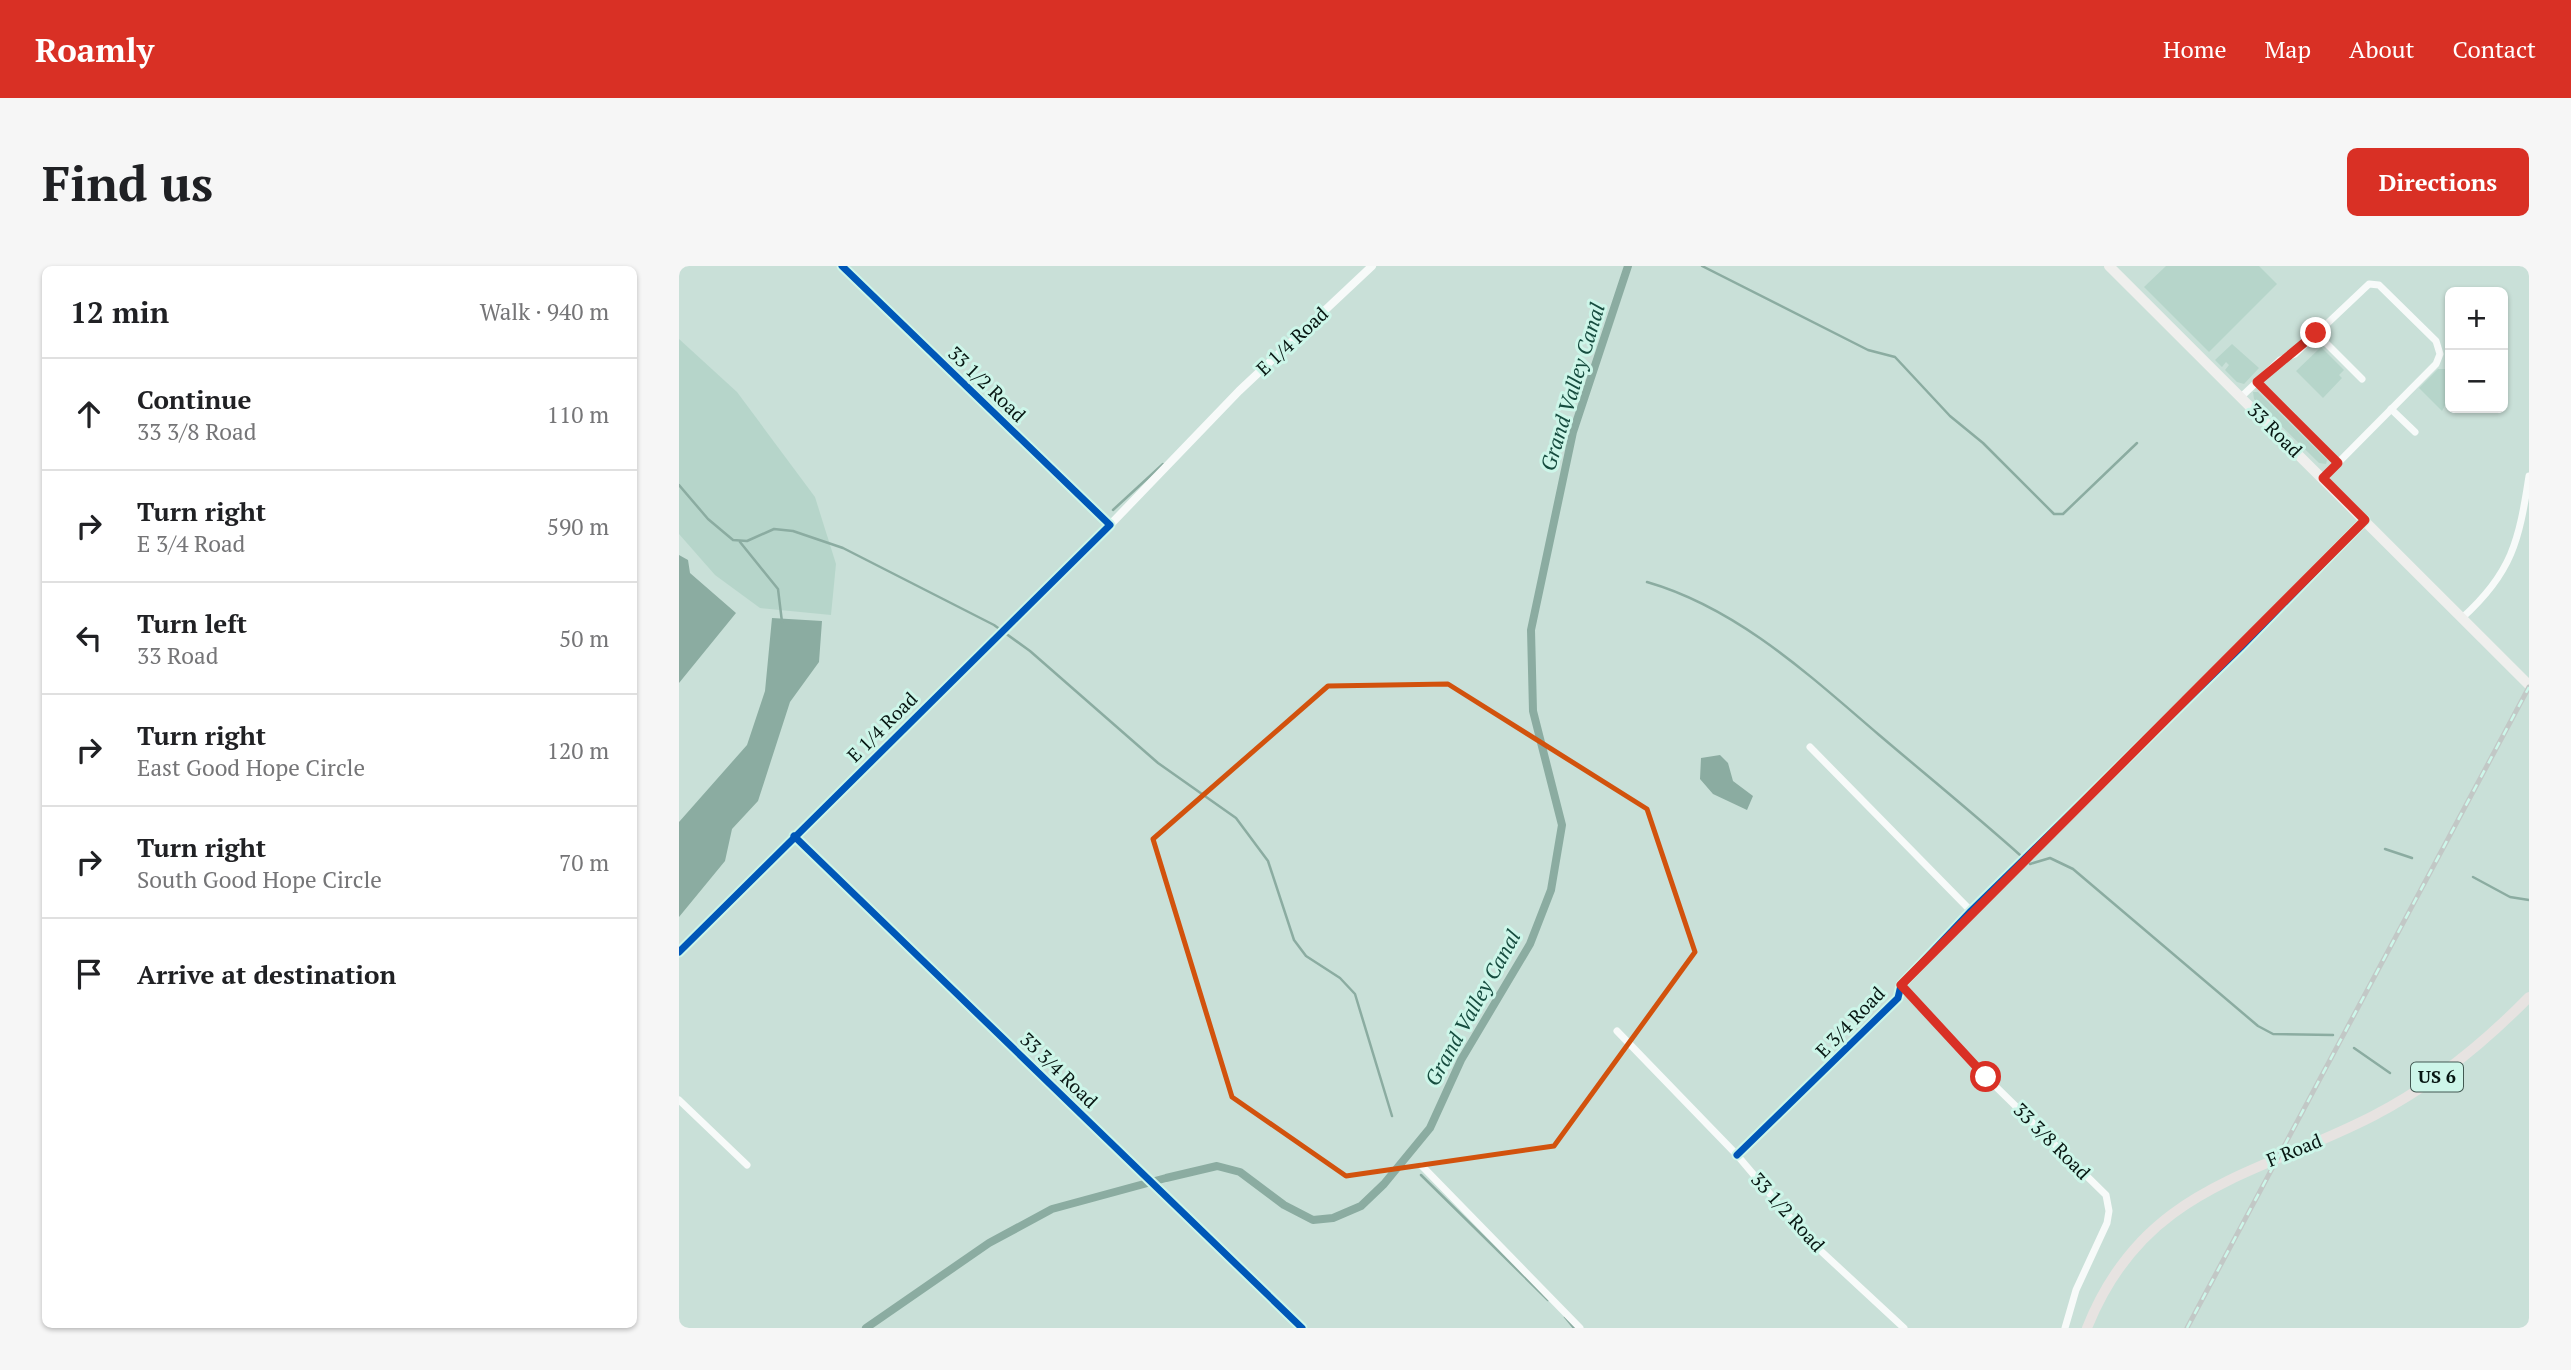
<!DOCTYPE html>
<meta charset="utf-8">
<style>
body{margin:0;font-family:"PT Serif",serif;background:#f6f6f6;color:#202124}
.controls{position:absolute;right:21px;top:21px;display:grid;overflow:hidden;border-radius:10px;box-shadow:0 2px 5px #0004}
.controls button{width:63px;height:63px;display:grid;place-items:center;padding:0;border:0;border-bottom:2px solid #e0e0e0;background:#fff;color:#202124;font:35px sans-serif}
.stop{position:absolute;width:21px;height:21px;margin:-16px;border:5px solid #d93025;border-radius:50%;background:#fff}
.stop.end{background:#d93025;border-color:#fff;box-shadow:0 2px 7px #0008}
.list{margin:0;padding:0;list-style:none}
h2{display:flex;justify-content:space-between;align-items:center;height:91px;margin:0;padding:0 28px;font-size:30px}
h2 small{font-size:23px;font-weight:400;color:#757577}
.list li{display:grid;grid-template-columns:46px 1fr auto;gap:21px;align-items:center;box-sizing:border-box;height:112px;padding:0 28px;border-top:2px solid #e0e0e0}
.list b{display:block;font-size:26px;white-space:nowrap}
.list p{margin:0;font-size:23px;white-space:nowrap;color:#757577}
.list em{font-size:23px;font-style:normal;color:#757577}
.icon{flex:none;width:38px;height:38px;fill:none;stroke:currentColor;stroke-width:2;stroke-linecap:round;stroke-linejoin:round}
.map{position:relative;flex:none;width:1850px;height:1062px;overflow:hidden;border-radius:10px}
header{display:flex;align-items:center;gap:42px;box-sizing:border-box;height:98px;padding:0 35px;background:#d93025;color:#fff}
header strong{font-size:33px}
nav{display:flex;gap:38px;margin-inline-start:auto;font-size:24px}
.intro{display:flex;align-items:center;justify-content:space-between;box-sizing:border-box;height:168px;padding:0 42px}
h1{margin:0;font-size:49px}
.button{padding:18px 32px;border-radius:10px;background:#d93025;color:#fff;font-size:24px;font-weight:700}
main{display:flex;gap:42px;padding:0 42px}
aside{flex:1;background:#fff;border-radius:10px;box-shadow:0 2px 5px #0004}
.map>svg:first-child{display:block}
.green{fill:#b6d5ca}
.water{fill:#8baca1}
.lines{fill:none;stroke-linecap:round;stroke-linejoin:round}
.stream{stroke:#8baca1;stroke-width:2.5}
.canal{stroke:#8baca1;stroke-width:8}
.minor{stroke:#f7faf9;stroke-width:7}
.tertiary{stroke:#f7faf9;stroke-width:8}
.secondary{stroke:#efefed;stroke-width:10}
.primary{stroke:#e7e3e1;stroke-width:10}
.rail-casing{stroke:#c2c8c6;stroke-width:5}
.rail{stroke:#cdf6e9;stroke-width:2.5;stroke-dasharray:8;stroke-linecap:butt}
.cycleway-casing{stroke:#cdf6e9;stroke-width:11}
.cycleway{stroke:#0057b8;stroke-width:7}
.route{stroke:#d93025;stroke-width:9}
.marked{fill:none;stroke:#d2520d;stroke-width:5;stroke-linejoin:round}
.labels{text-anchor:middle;stroke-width:6;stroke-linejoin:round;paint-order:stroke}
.shield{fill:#cdf6e9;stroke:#425952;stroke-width:2}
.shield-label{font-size:18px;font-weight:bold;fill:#071612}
.street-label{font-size:19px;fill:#071612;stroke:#cdf6e9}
.water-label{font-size:21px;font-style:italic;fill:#164c3f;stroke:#cdf6e9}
</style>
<header>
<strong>Roamly</strong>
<nav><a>Home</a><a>Map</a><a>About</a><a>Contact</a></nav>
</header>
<div class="intro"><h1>Find us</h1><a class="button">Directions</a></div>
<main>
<aside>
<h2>12 min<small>Walk · 940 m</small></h2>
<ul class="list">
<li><svg class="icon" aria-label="ahead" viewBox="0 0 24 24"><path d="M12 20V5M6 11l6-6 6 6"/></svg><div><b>Continue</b><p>33 3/8 Road</p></div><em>110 m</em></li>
<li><svg class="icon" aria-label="right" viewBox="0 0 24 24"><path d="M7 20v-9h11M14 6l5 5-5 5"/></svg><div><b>Turn right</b><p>E 3/4 Road</p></div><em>590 m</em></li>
<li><svg class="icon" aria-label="left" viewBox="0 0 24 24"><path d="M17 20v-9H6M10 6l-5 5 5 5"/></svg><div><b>Turn left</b><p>33 Road</p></div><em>50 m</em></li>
<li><svg class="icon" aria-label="right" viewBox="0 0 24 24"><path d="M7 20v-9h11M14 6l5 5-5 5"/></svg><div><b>Turn right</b><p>East Good Hope Circle</p></div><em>120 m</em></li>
<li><svg class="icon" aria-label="right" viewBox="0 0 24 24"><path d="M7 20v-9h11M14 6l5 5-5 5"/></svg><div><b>Turn right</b><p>South Good Hope Circle</p></div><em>70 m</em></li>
<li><svg class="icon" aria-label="arrive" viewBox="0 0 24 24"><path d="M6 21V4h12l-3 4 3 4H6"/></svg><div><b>Arrive at destination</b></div></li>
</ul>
</aside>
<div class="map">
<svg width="1850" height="1062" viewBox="0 0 1850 1062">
<rect width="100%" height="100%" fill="#c9e0d8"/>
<!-- green -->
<g class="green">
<polygon points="1487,0 1580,0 1598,18 1530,86 1465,21"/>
<polygon points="0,73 58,126 136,231 157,298 152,349 81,342 36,309 0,268"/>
<polygon points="1553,78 1580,102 1565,118 1558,116 1546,104 1550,99 1547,96 1543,101 1536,94"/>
<polygon points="1642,81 1665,104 1660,109 1663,112 1644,132 1617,105"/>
<polygon points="1759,103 1771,103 1771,130 1763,145 1740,122"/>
<polygon points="1574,126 1579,126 1648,194 1647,198 1640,197 1575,133"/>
</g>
<!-- water -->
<g class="water">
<polygon points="0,289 9,294 11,307 57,347 0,417"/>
<polygon points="93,352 143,355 140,396 111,436 79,535 53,563 46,595 0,651 0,556 68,479 86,425"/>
<polygon points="1041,489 1049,497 1054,515 1074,530 1068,544 1034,528 1021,513 1022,492"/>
</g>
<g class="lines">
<!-- stream -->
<g class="stream">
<polyline points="1023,0 1189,84 1216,91 1271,150 1304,177 1375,248 1384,248 1458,177"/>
<polyline points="0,219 29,253 54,274 68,275 95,263 114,265 164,282 315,359 351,385 479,497 557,552 589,595 615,674 627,690 661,712 676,728 713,850"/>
<polyline points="434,244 484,198"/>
<polyline points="61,276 99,323 103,356"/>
<path d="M968,316C1058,342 1129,408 1199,468C1246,508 1295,548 1341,589"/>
<polyline points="1706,583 1733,592"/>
<polyline points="1351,598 1371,592 1394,603 1579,760 1594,768 1654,769"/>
<polyline points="1794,611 1831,631 1850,634"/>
<polyline points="1675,782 1711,807"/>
<polyline points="742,909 869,1034"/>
<polyline points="886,1051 895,1062"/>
</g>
<!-- canal -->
<polyline class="canal" points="187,1062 310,977 373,943 487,912 538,900 561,906 605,939 634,954 654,952 682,940 705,918 751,862 782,794 851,678 872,624 883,559 854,445 852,364 894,166 949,0"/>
<!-- minor -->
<g class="minor">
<polyline points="1637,67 1683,113"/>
<polyline points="1578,116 1659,197"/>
<polyline points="1562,131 1601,94 1616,88 1690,18 1700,19 1757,75 1761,88 1757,98 1644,212"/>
<polyline points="1712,143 1736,166"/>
<path d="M1783,352C1833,307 1840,275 1850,210"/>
<polyline points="1131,481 1292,645"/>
<polyline points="115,570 623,1062"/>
<polyline points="1222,719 1307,811 1427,929 1430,945 1428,957 1397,1024 1386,1062"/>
<polyline points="938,765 1058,889 1130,974 1225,1062"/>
<polyline points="0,834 68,899"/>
<polyline points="1058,889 1219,732 1222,719 1292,645 1562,381 1686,254"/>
<polyline points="743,900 901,1062"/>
</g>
<!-- tertiary -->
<g class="tertiary">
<polyline points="163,0 431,259"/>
<polyline points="0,686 431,259 560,125 693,0"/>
</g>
<!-- secondary -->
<polyline class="secondary" points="1430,0 1850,419"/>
<!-- primary -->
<path class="primary" d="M1408,1062C1464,921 1575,911 1694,850C1752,820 1804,778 1850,731"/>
<!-- rail casing -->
<g class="rail-casing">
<polyline id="rail" points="1508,1062 1850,421"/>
</g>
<!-- rail -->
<use href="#rail" class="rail"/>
<!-- cycleway casing -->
<g class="cycleway-casing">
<g id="cycleway">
<polyline points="115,570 623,1062"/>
<polyline points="0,686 431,259 163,0"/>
<polyline points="1058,889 1219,732 1222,719 1292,645 1562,381 1686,254"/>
</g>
</g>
<!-- cycleway -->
<use href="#cycleway" class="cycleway"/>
</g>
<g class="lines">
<!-- route -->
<polyline class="route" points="1307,811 1222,719 1686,254 1644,212 1659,197 1578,116 1637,67"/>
</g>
<!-- marked area -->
<path class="marked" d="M769,418L968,543L1016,686L875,880L667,910L553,831L474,573L649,420Z"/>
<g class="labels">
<!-- shield labels -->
<rect class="shield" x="1732" y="796.5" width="52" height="29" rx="5"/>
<g class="shield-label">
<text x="1758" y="817">US 6</text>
</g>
<!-- street labels -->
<g class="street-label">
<text transform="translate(613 75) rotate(-43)" y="7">E 1/4 Road</text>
<text transform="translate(308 118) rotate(44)" y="7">33 1/2 Road</text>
<text transform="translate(1596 164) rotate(45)" y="7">33 Road</text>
<text transform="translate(203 461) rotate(-45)" y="7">E 1/4 Road</text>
<text transform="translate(1171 756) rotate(-46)" y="7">E 3/4 Road</text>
<text transform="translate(380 804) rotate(44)" y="7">33 3/4 Road</text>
<text transform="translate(1373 875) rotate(45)" y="7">33 3/8 Road</text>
<text transform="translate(1615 884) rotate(-22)" y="7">F Road</text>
<text transform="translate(1109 946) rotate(48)" y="7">33 1/2 Road</text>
</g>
<!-- water labels -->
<g class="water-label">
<text transform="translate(894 121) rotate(-73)" y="7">Grand Valley Canal</text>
<text transform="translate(794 742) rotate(-61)" y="7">Grand Valley Canal</text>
</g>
</g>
</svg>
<div class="controls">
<button>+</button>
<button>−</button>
</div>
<div class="stop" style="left:1307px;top:811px"></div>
<div class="stop end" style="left:1637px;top:67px"></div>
</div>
</main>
